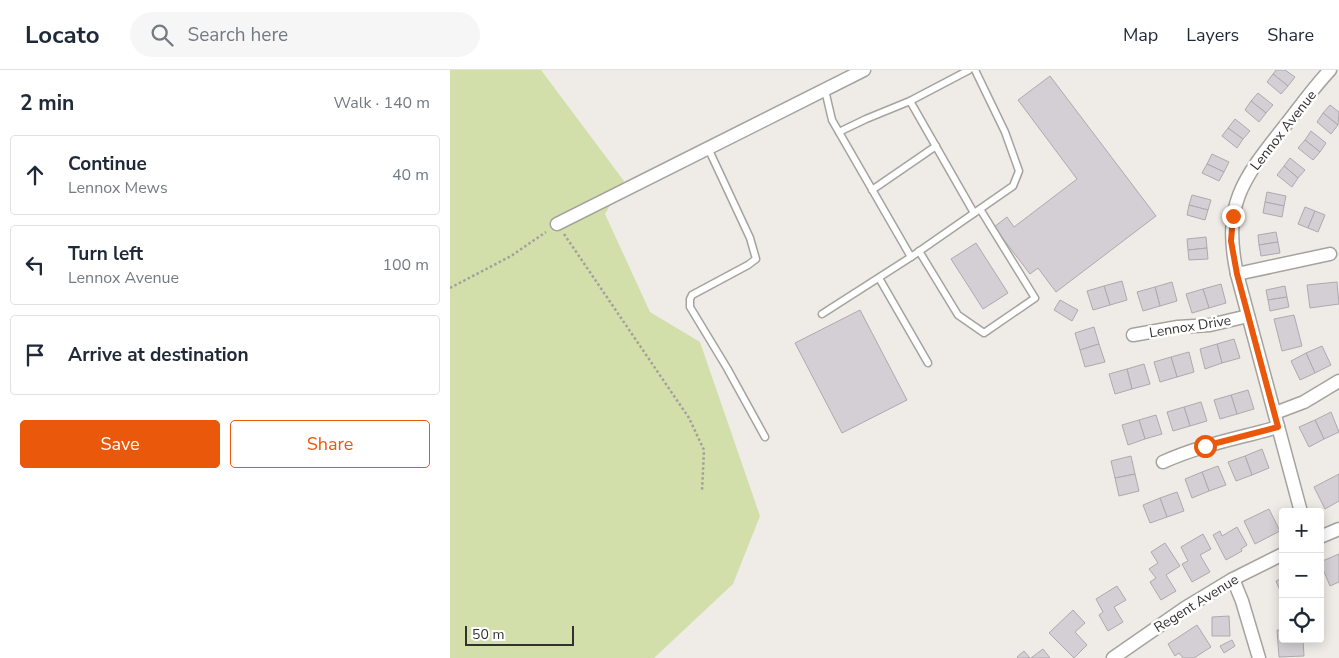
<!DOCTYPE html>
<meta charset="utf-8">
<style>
body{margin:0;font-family:"Nunito Sans",sans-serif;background:#f6f6f7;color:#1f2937}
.controls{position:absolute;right:15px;bottom:15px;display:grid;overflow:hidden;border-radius:5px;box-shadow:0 2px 12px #0003}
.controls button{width:45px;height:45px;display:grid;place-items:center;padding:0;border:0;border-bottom:1px solid #e0e1e3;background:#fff;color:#1f2937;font:25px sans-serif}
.scale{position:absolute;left:15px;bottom:12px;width:109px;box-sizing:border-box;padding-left:5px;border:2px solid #333130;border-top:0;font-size:14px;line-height:18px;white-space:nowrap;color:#333130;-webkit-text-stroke:4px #fff;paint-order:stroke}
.stop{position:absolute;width:15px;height:15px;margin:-11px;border:4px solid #ea580c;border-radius:50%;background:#fff}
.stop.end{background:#ea580c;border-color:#fff;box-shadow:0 1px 5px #0008}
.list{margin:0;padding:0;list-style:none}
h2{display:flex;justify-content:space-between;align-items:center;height:65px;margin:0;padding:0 20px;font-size:21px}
h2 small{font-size:16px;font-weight:400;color:#747a83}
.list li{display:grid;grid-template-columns:32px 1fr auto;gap:15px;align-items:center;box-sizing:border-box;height:80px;margin:0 10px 10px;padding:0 10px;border:1px solid #e0e1e3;border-radius:5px}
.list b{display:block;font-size:19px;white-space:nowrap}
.list p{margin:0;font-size:16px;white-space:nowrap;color:#747a83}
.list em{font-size:16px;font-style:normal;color:#747a83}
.actions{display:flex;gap:10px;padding:15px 20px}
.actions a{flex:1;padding:11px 0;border:1px solid #ea580c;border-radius:5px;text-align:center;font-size:18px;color:#ea580c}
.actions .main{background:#ea580c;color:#fff}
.icon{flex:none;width:28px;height:28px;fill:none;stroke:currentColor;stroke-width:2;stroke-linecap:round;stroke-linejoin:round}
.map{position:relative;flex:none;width:889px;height:588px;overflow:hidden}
header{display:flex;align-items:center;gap:30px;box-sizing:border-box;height:70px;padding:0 25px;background:#fff;border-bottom:1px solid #e0e1e3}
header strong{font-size:24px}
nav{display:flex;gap:28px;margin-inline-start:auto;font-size:18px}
.search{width:350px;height:45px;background:#f6f6f7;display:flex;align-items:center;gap:12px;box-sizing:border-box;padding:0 18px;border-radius:28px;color:#747a83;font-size:19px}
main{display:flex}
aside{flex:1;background:#fff}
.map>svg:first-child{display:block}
.green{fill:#d2dfaa}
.building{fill:#d3cfd4;stroke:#ada9ae}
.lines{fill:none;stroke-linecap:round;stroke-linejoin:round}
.service-casing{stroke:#a6a39e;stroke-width:9}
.minor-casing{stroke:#a6a39e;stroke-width:15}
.path{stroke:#a3a09d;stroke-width:2.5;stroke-dasharray:2.5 2.5;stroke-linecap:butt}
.service{stroke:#fff;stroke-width:6}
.minor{stroke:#fff;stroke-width:12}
.route{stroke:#ea580c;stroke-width:6}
.labels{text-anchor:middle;stroke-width:5;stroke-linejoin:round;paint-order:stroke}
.street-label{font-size:14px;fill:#333130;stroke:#fff}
</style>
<header>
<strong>Locato</strong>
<div class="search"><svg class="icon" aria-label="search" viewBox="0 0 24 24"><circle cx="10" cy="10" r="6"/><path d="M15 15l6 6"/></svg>Search here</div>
<nav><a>Map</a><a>Layers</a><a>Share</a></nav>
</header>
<main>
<aside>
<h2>2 min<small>Walk · 140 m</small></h2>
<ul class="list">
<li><svg class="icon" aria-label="ahead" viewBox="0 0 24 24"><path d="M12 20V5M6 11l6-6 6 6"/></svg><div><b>Continue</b><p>Lennox Mews</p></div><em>40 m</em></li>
<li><svg class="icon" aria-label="left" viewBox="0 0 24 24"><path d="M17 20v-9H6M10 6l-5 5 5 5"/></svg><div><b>Turn left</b><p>Lennox Avenue</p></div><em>100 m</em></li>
<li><svg class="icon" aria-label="arrive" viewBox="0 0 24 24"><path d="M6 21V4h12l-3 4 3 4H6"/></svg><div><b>Arrive at destination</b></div></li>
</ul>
<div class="actions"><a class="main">Save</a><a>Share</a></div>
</aside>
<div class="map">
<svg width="889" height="588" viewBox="0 0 889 588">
<rect width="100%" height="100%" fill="#efece7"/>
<!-- green -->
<polygon class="green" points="0,0 91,0 174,111 155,144 200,242 250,272 310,446 283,514 204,588 0,588"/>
<!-- building -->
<g class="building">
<polygon points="826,0 835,0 845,7 838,16 823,4"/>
<polygon points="823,4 838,16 831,24 817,12"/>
<polygon points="600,6 706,146 606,222 588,198 580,204 544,157 557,147 564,157 627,109 568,30"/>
<polygon points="808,23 823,35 816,43 801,31"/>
<polygon points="801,31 816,43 809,52 795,40"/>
<polygon points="880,35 889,42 888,55 873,43"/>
<polygon points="873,43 888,55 881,64 867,52"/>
<polygon points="785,49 800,61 793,69 778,58"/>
<polygon points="778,58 793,69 787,78 772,66"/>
<polygon points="861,61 876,73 870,82 855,70"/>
<polygon points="855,70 870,82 863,90 848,78"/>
<polygon points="762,84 779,92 774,102 757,94"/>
<polygon points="840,88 855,100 848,108 834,96"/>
<polygon points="757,94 774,102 769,111 752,103"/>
<polygon points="834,96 848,108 842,117 827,105"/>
<polygon points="817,122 836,126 834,136 815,132"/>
<polygon points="742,125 761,130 758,140 739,135"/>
<polygon points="815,132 834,136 832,147 813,143"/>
<polygon points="739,135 758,140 755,150 737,145"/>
<polygon points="855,137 865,141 858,158 848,154"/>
<polygon points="865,141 875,145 868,162 858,158"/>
<polygon points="826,162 828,172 809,175 808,165"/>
<polygon points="756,167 757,178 738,180 737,169"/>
<polygon points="828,172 830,183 811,186 809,175"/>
<polygon points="526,173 558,223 533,239 501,189"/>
<polygon points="757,178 758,189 739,190 738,180"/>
<polygon points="672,211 677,230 660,235 654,216"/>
<polygon points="722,212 727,231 710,236 705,217"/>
<polygon points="887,212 889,234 860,238 857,215"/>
<polygon points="771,214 776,233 759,238 753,219"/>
<polygon points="654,216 660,235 643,240 637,221"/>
<polygon points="835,216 837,227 818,230 816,220"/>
<polygon points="705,217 710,236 693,241 687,222"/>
<polygon points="753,219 759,238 742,243 736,224"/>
<polygon points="837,227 839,237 820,241 818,230"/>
<polygon points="610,230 628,240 622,251 604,240"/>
<polygon points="410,240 457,330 392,363 345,273"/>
<polygon points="844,245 852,276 832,281 824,249"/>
<polygon points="644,257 649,274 630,280 625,263"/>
<polygon points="784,269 790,288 772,293 767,274"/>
<polygon points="649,274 655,292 635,297 630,280"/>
<polygon points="767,274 772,293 755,299 750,279"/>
<polygon points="872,276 881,295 865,303 856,283"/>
<polygon points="739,282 744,302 727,307 721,287"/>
<polygon points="856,283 865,303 850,310 841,291"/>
<polygon points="721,287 727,307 710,312 704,292"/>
<polygon points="694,294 700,314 682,319 677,299"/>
<polygon points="677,299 682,319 665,324 659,304"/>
<polygon points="798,320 804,339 787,344 781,325"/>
<polygon points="781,325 787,344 770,349 764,330"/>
<polygon points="751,332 757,351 740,356 734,337"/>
<polygon points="734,337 740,356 723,361 717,342"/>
<polygon points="881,342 889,362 874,369 865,350"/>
<polygon points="706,345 712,364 695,369 689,350"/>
<polygon points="689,350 695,369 678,375 672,355"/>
<polygon points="865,350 874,369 859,377 849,357"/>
<polygon points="812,379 819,398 802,405 795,386"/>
<polygon points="681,386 685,404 665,408 661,391"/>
<polygon points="795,386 802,405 786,411 778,392"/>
<polygon points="768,396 776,415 759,421 752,402"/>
<polygon points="752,402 759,421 742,428 735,409"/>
<polygon points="685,404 689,421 669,426 665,408"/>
<polygon points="889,404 889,431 875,439 864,417"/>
<polygon points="727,422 734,441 717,447 710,428"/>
<polygon points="710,428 717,447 700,453 693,435"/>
<polygon points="819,439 830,461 805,474 794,451"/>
<polygon points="787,457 797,475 791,479 792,481 776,490 763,465 770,461 772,466"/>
<polygon points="753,464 761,479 750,485 760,502 742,512 732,494 738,491 731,477"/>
<polygon points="715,473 730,496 716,505 726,521 711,530 700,512 706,508 699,499 708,493 701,482"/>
<polygon points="889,484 889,512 880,516 870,492"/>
<polygon points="833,508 833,528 826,511"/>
<polygon points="667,516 676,530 664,537 673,552 658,561 649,545 653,542 646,529"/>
<polygon points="623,540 635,553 625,562 637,575 624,588 599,563"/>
<polygon points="779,546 780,566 762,566 762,547"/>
<polygon points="747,555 761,577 744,588 733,588 729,583 725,586 718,574"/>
<polygon points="827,560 833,560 833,569 853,569 854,586 829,587"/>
<polygon points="782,570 785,576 774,583 770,576"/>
<polygon points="593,579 600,588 581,588"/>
<polygon points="574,581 580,588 568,588 567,587"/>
</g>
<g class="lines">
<!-- service casing -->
<g class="service-casing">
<g id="service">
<polyline points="375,20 382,50 461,187 563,116 569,101 555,62 525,0"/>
<polyline points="460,31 524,143"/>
<polyline points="389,62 416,49 460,31 519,0"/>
<polyline points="258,78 300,168 306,189 298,195 242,225 240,229 240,237 277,298 315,367"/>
<polyline points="422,120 486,76"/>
<polyline points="469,181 508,245 534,263 585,228 530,139"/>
<polyline points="429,208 478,293"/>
<polyline points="372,244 461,187"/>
</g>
</g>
<!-- minor casing -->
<g class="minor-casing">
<g id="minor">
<polyline points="107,154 414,0"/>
<polyline points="787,204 880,184"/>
<polyline points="683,265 728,257 760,255 798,246"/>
<polyline points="825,343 854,332 889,311"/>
<path d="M713,392C750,375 790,368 828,357"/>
<path d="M851,442L787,204C772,134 793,109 834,57C849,38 863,18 880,0"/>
<polyline points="870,467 889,459"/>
<polyline points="783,509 792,531 809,588"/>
<polyline points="663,588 735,538 783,509 833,484"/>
</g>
</g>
<!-- path -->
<g class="path">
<polyline points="114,164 239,348 254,380 252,421"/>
<polyline points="0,218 61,186 96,162"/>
</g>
<!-- service -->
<use href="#service" class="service"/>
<!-- minor -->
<use href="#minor" class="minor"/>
</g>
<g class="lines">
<!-- route -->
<polyline class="route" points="755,376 828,357 787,204 781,171 783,146"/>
</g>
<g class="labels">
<!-- street labels -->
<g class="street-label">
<text transform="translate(833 60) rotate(-52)" y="5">Lennox Avenue</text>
<text transform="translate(740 256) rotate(-9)" y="5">Lennox Drive</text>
<text transform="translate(746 533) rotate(-32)" y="5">Regent Avenue</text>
</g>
</g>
</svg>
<div class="controls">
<button>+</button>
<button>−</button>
<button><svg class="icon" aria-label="locate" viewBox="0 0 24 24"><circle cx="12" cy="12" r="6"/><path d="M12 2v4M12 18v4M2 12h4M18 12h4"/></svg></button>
</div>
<div class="scale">50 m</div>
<div class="stop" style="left:755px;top:376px"></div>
<div class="stop end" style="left:783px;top:146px"></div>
</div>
</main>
